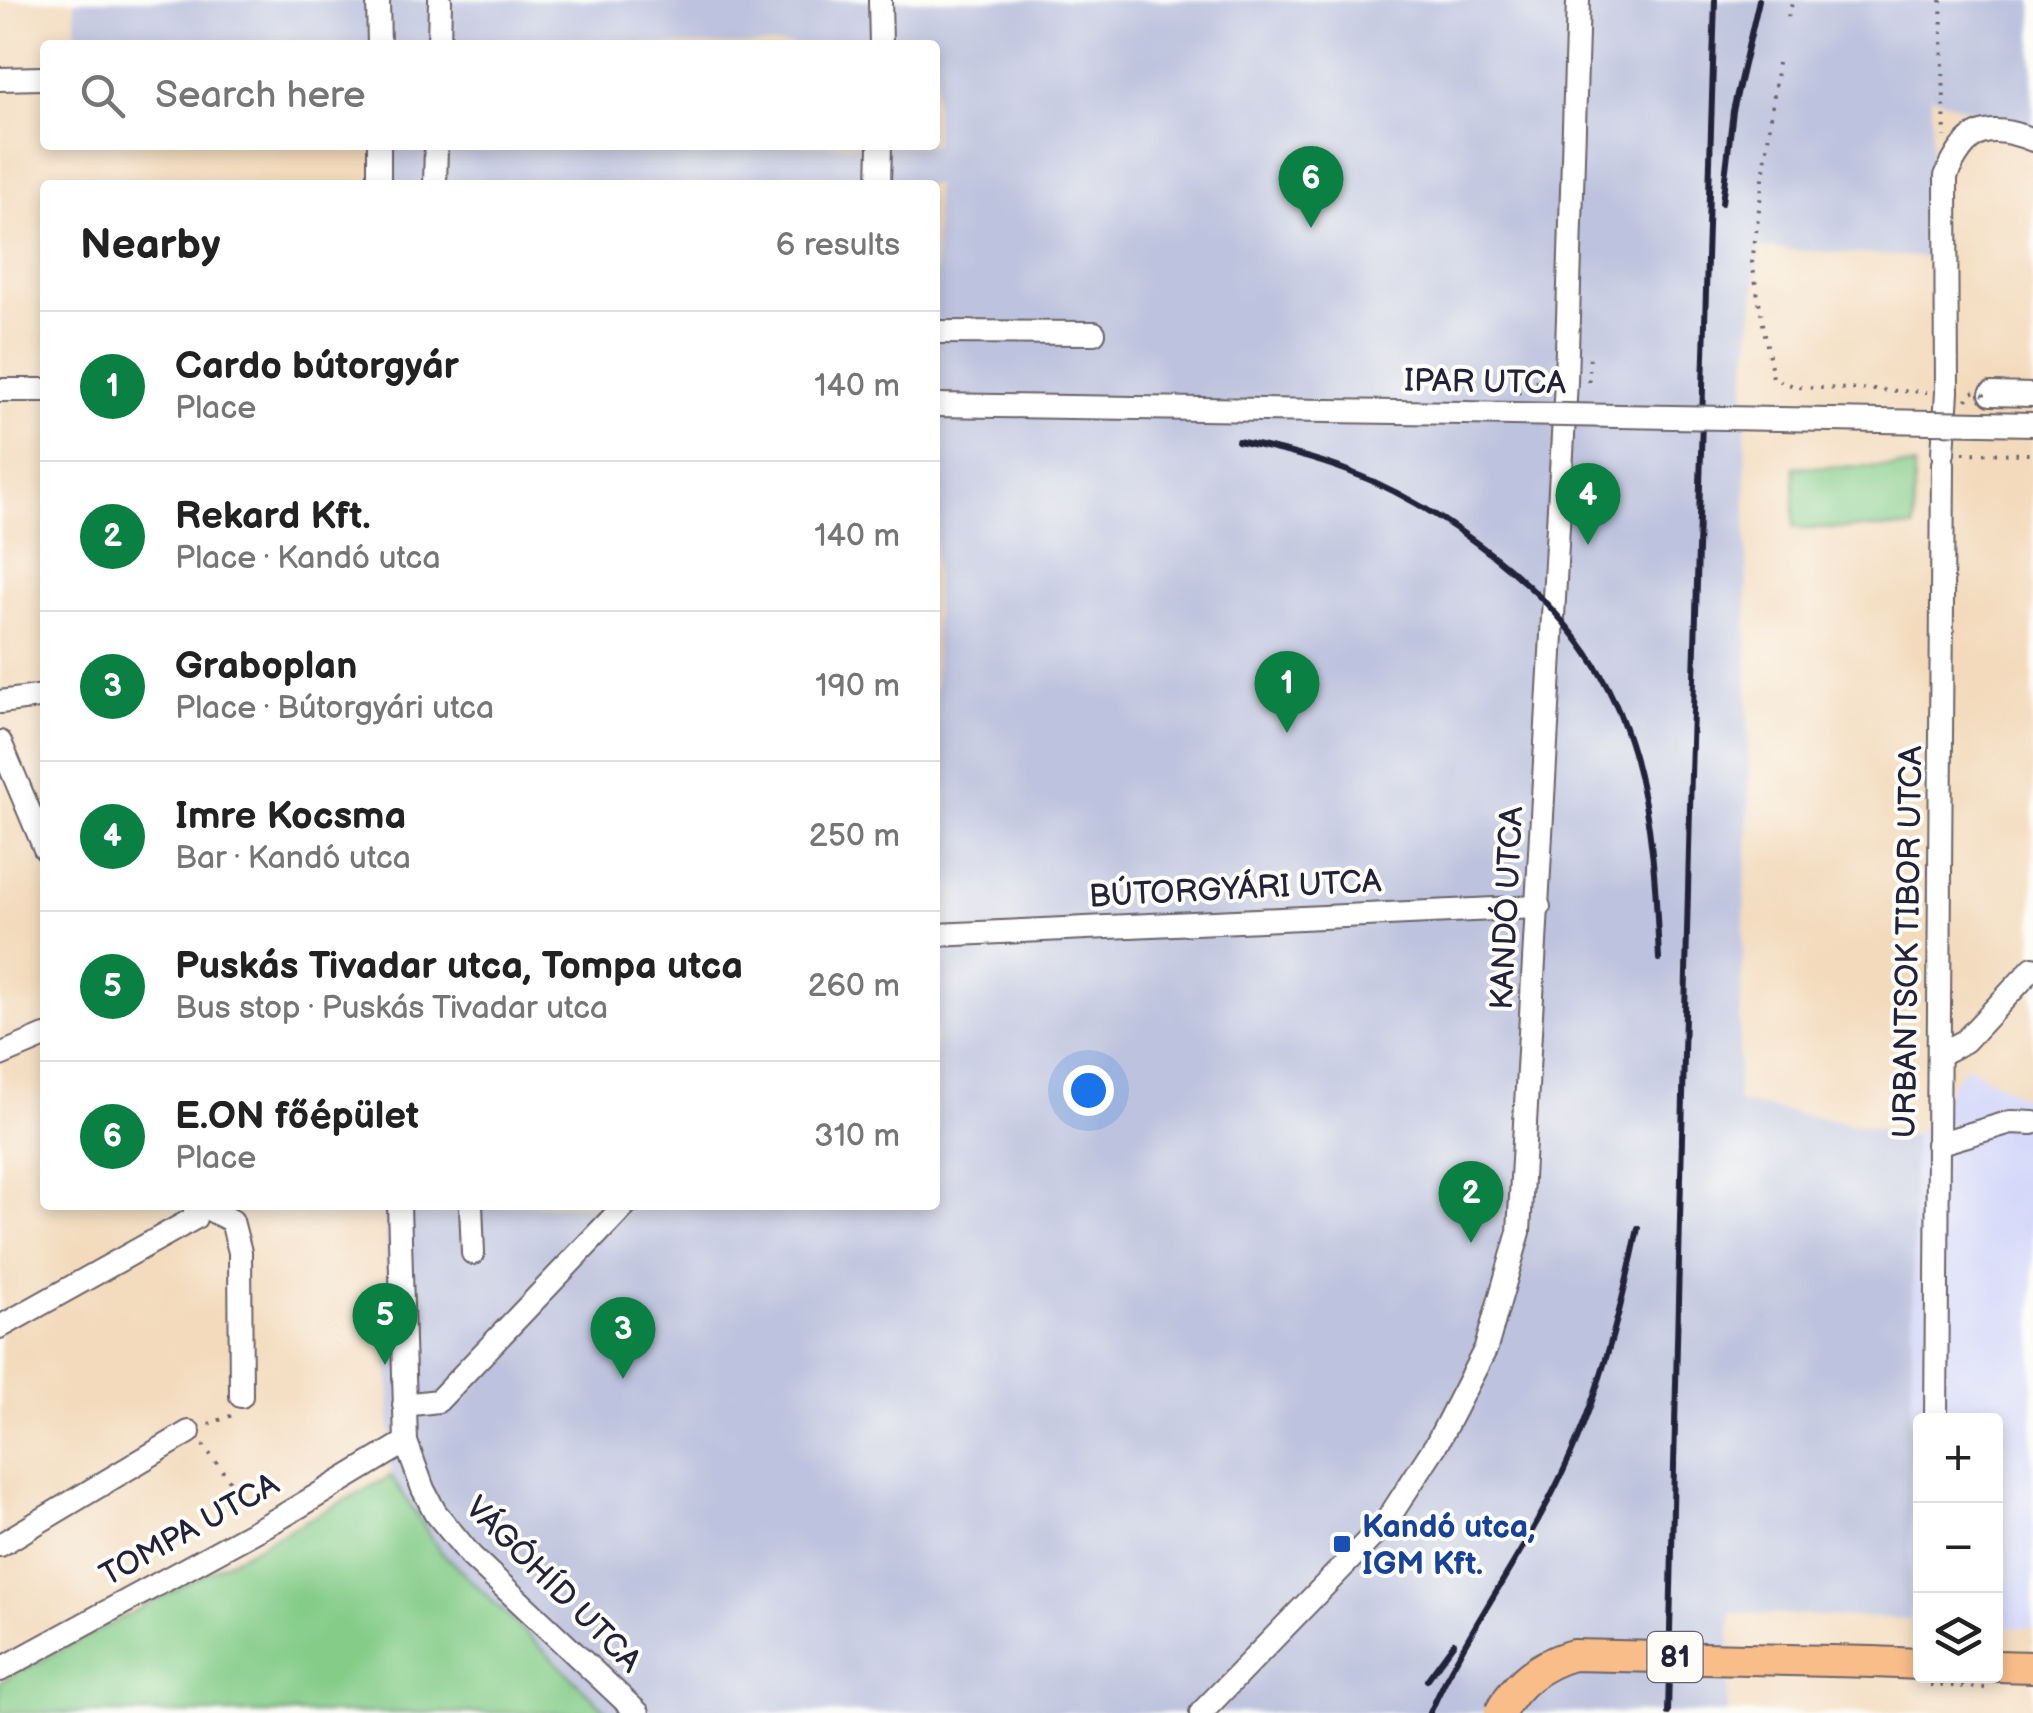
<!DOCTYPE html>
<meta charset="utf-8">
<style>
body{margin:0;font-family:"Balsamiq Sans",sans-serif;background:#f2f2f2;color:#222}
.controls{position:absolute;right:30px;bottom:30px;display:grid;overflow:hidden;border-radius:10px;box-shadow:0 5px 15px #0003}
.controls button{width:90px;height:90px;display:grid;place-items:center;padding:0;border:0;border-bottom:2px solid #e0e0e0;background:#fff;color:#222;font:50px sans-serif}
.you{position:absolute;left:1088px;top:1090px;width:35px;height:35px;margin:-25px;border:8px solid #fff;border-radius:50%;background:#1a73e8;box-shadow:0 0 0 15px #1a73e833}
.badge{display:grid;place-items:center;width:65px;height:65px;border-radius:50%;background:#0b8043;color:#fff;font-size:32px;font-weight:700}
.pin{position:absolute;translate:-50% -82px;filter:drop-shadow(0 2px 5px #0008)}
.pin::after{content:'';position:absolute;top:52px;width:35px;height:30px;background:inherit;clip-path:polygon(0 0,100% 0,50% 100%)}
.list{margin:0;padding:0;list-style:none}
h2{display:flex;justify-content:space-between;align-items:center;height:130px;margin:0;padding:0 40px;font-size:42px}
h2 small{font-size:32px;font-weight:400;color:#767676}
.list li{display:grid;grid-template-columns:65px 1fr auto;gap:30px;align-items:center;box-sizing:border-box;height:150px;padding:0 40px;border-top:2px solid #e0e0e0}
.list b{display:block;font-size:38px;white-space:nowrap}
.list p{margin:0;font-size:32px;white-space:nowrap;color:#767676}
.list em{font-size:32px;font-style:normal;color:#767676}
.icon{flex:none;width:55px;height:55px;fill:none;stroke:currentColor;stroke-width:2;stroke-linecap:round;stroke-linejoin:round}
.map{position:relative;flex:none;width:2033px;height:1713px;overflow:hidden}
.search{position:absolute;background:#fff;box-shadow:0 5px 15px #0003;left:40px;top:40px;width:900px;height:110px;display:flex;align-items:center;gap:25px;box-sizing:border-box;padding:0 35px;border-radius:10px;color:#767676;font-size:38px}
.panel{position:absolute;background:#fff;box-shadow:0 5px 15px #0003;left:40px;top:180px;width:900px;height:1030px;border-radius:10px}
.map>svg:first-child{display:block}
.built{fill:#d4d8f9}
.industrial{fill:#bdc3de}
.green{fill:#84cc88;stroke:#537762;stroke-width:2.5}
.lines{fill:none;stroke-linecap:round;stroke-linejoin:round}
.minor-casing{stroke:#6b6268;stroke-width:26}
.major-casing{stroke:#6b6268;stroke-width:34}
.path{stroke:#6b6268;stroke-width:4;stroke-dasharray:2.5 8;stroke-linecap:butt}
.minor{stroke:#fff;stroke-width:22}
.major{stroke:#f8bd89;stroke-width:30}
.rail{stroke:#22223b;stroke-width:6}
.minor-bridge-casing{stroke:#6b6268;stroke-width:26;stroke-linecap:butt}
.major-bridge-casing{stroke:#6b6268;stroke-width:34;stroke-linecap:butt}
.path-bridge{stroke:#6b6268;stroke-width:4;stroke-dasharray:2.5 8;stroke-linecap:butt}
.minor-bridge{stroke:#fff;stroke-width:22}
.major-bridge{stroke:#f8bd89;stroke-width:30}
.transit-dot{fill:#1a4fb4;stroke:#fdfcf7;stroke-width:4}
.labels{text-anchor:middle;stroke-width:8;stroke-linejoin:round;paint-order:stroke}
.shield{fill:#fdfcf7;stroke:#646373;stroke-width:2.5}
.shield-label{font-size:30px;font-weight:bold;fill:#22223b}
.street-label{font-size:32px;fill:#22223b;stroke:#fdfcf7}
.transit-label{font-size:32px;font-weight:bold;fill:#164399;stroke:#fdfcf7;text-anchor:start}
</style>
<div class="map">
<svg width="2033" height="1713" viewBox="0 0 2033 1713">
<rect width="100%" height="100%" fill="#fdfcf7"/>
<filter id="ink" filterUnits="userSpaceOnUse"><feTurbulence type="fractalNoise" baseFrequency=".01" numOctaves="2"/><feDisplacementMap in="SourceGraphic" scale="20" xChannelSelector="R" yChannelSelector="G"/><feConvolveMatrix kernelMatrix="1 2 1 2 8 2 1 2 1" color-interpolation-filters="sRGB"/></filter>
<filter id="wash" filterUnits="userSpaceOnUse"><feTurbulence type="fractalNoise" baseFrequency=".0048" numOctaves="4" result="noise"/><feDisplacementMap in="SourceGraphic" scale="40" xChannelSelector="R" yChannelSelector="G"/><feGaussianBlur stdDeviation="2.25" result="paint"/><feColorMatrix in="noise" values="0 0 0 0 0 0 0 0 0 0 0 0 0 0 0 0 0 1.4 0 .05"/><feComposite in="paint" operator="in"/></filter>
<g filter="url(#wash)">
<rect width="100%" height="100%" fill="#f3dabc"/>
<!-- built -->
<polygon class="built" points="1966,1065 2033,1103 2033,1628 1996,1627 1996,1420 1920,1420 1920,1621 1909,1619 1914,1136"/>
<!-- industrial -->
<polygon class="industrial" points="75,0 2033,0 2033,134 1931,96 1932,258 1759,248 1745,390 1749,798 1737,1102 1914,1136 1909,1619 1731,1613 1727,1713 609,1713 440,1551 391,1476 386,1205 935,1205 935,185 387,185 386,145 935,145 935,45 76,45"/>
<!-- green -->
<g class="green">
<polygon points="1914,466 1914,528 1794,528 1794,467"/>
<polygon points="391,1476 440,1551 609,1713 0,1713 0,1682"/>
</g>
</g>
<g filter="url(#ink)">
<g class="lines">
<!-- minor casing -->
<g class="minor-casing">
<g id="minor">
<polyline points="378,0 379,45"/>
<polyline points="880,0 881,45"/>
<polyline points="439,45 440,0"/>
<polyline points="0,79 43,78"/>
<polyline points="379,145 379,185"/>
<polyline points="435,185 436,145"/>
<polyline points="879,185 880,145"/>
<polyline points="935,332 1094,333"/>
<polyline points="0,390 45,390"/>
<polyline points="1991,394 2033,395"/>
<polyline points="935,405 1464,413"/>
<path d="M1943,453L1947,392L1946,176C1967,129 1986,122 2033,140"/>
<polyline points="0,702 45,696"/>
<polyline points="0,742 45,849"/>
<polyline points="935,935 1539,907"/>
<polyline points="1940,1054 1965,1041 2033,968"/>
<polyline points="0,1055 45,1036"/>
<polyline points="1937,1144 2011,1122 2033,1123"/>
<polyline points="201,1205 232,1221 240,1252 241,1396"/>
<polyline points="399,1205 406,1442 423,1489 435,1512 471,1556 638,1713"/>
<polyline points="471,1205 473,1253"/>
<polyline points="0,1327 195,1218 195,1205"/>
<polyline points="404,1405 438,1401 625,1205"/>
<polyline points="1936,1420 1943,464"/>
<polyline points="0,1545 189,1432"/>
<polyline points="0,1670 283,1516 406,1442"/>
<polyline points="1201,1713 1386,1522 1437,1443 1486,1348 1519,1232 1566,381 1578,0"/>
</g>
</g>
<!-- major casing -->
<g class="major-casing">
<g id="major">
<polyline points="1873,1662 1920,1664"/>
<polyline points="1996,1666 2033,1667"/>
</g>
</g>
<!-- path -->
<g class="path">
<polyline points="1941,0 1945,137"/>
<polyline points="1788,17 1793,0"/>
<polyline points="1778,63 1752,263 1773,378 1796,387 1927,392"/>
<polyline points="1589,382 1590,352"/>
<polyline points="1518,393 1537,381 1545,381"/>
<polyline points="1963,453 2033,454"/>
<polyline points="209,1424 233,1415"/>
<polyline points="203,1445 251,1509"/>
<polyline points="1930,1685 1986,1688"/>
</g>
<!-- minor -->
<use href="#minor" class="minor"/>
<!-- major -->
<use href="#major" class="major"/>
<!-- rail -->
<g class="rail">
<polyline points="1722,203 1733,111 1759,0"/>
<path d="M1238,441C1275,449 1312,457 1348,471C1433,503 1535,577 1587,653C1608,683 1624,721 1634,756C1653,823 1656,890 1659,959"/>
<polyline points="1427,1680 1454,1643"/>
<path d="M1430,1713C1465,1633 1519,1562 1557,1484C1597,1404 1620,1316 1638,1228"/>
<polyline points="1668,1713 1690,808 1715,0"/>
</g>
<!-- minor-bridge casing -->
<g class="minor-bridge-casing">
<polyline id="minor-bridge" points="1464,413 2033,424"/>
</g>
<!-- major-bridge casing -->
<g class="major-bridge-casing">
<path id="major-bridge" d="M1500,1713C1516,1682 1541,1664 1573,1655L1873,1662"/>
</g>
<!-- path-bridge -->
<polyline class="path-bridge" points="1967,400 1970,393 1977,391 1984,395 1984,402"/>
<!-- minor-bridge -->
<use href="#minor-bridge" class="minor-bridge"/>
<!-- major-bridge -->
<use href="#major-bridge" class="major-bridge"/>
</g>
</g>
<!-- markers -->
<rect class="transit-dot" x="1332" y="1534" width="20" height="20" rx="5"/>
<g class="labels">
<!-- shield labels -->
<rect class="shield" x="1647.5" y="1632" width="55" height="50" rx="8"/>
<g class="shield-label">
<text x="1675" y="1667">81</text>
</g>
<!-- street labels -->
<g class="street-label">
<text transform="translate(1485 381) rotate(1)" y="11">IPAR UTCA</text>
<text transform="translate(1235 888) rotate(-3)" y="11">BÚTORGYÁRI UTCA</text>
<text transform="translate(1506 908) rotate(-87)" y="11">KANDÓ UTCA</text>
<text transform="translate(1907 942) rotate(-89)" y="11">URBANTSOK TIBOR UTCA</text>
<text transform="translate(189 1529) rotate(-29)" y="11">TOMPA UTCA</text>
<text transform="translate(554 1584) rotate(45)" y="11">VÁGÓHÍD UTCA</text>
</g>
<!-- transit labels -->
<g class="transit-label">
<text x="1362" y="1537">Kandó utca,<tspan x="1362" dy="37">IGM Kft.</tspan></text>
</g>
</g>
</svg>
<div class="controls">
<button>+</button>
<button>−</button>
<button><svg class="icon" aria-label="layers" viewBox="0 0 24 24"><path d="M12 4l9 5-9 5-9-5zM3 14l9 5 9-5"/></svg></button>
</div>
<div class="you"></div>
<div class="pin badge" style="left:1287px;top:733px">1</div>
<div class="pin badge" style="left:1471px;top:1243px">2</div>
<div class="pin badge" style="left:623px;top:1379px">3</div>
<div class="pin badge" style="left:1588px;top:545px">4</div>
<div class="pin badge" style="left:385px;top:1365px">5</div>
<div class="pin badge" style="left:1311px;top:228px">6</div>
<div class="search"><svg class="icon" aria-label="search" viewBox="0 0 24 24"><circle cx="10" cy="10" r="6"/><path d="M15 15l6 6"/></svg>Search here</div>
<section class="panel">
<h2>Nearby<small>6 results</small></h2>
<ul class="list">
<li><span class="badge">1</span><div><b>Cardo bútorgyár</b><p>Place</p></div><em>140 m</em></li>
<li><span class="badge">2</span><div><b>Rekard Kft.</b><p>Place · Kandó utca</p></div><em>140 m</em></li>
<li><span class="badge">3</span><div><b>Graboplan</b><p>Place · Bútorgyári utca</p></div><em>190 m</em></li>
<li><span class="badge">4</span><div><b>Imre Kocsma</b><p>Bar · Kandó utca</p></div><em>250 m</em></li>
<li><span class="badge">5</span><div><b>Puskás Tivadar utca, Tompa utca</b><p>Bus stop · Puskás Tivadar utca</p></div><em>260 m</em></li>
<li><span class="badge">6</span><div><b>E.ON főépület</b><p>Place</p></div><em>310 m</em></li>
</ul>
</section>
</div>
